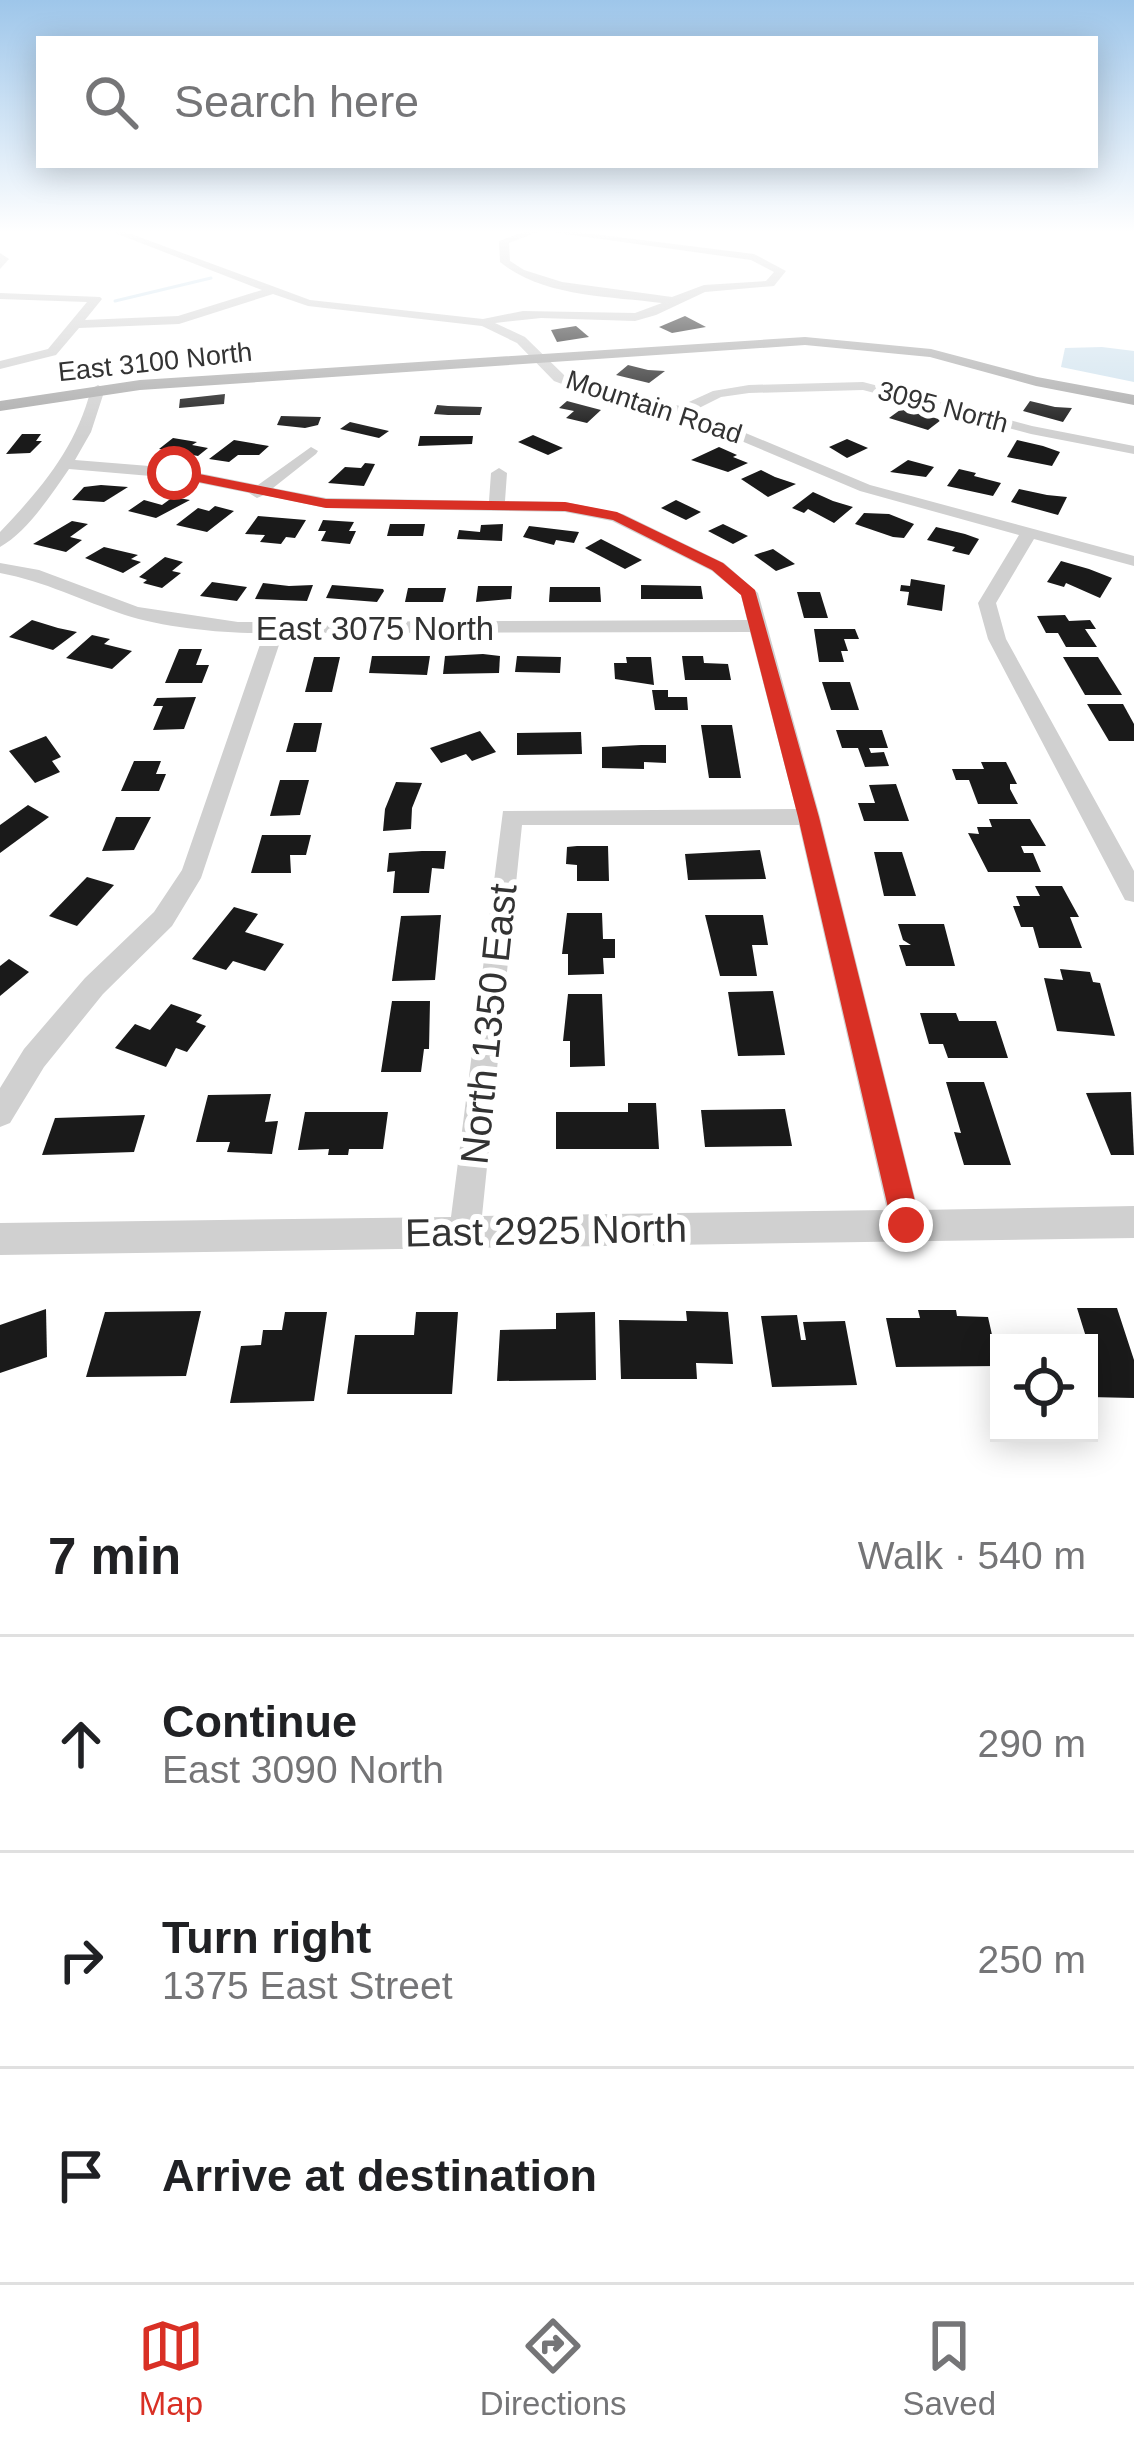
<!DOCTYPE html>
<meta charset="utf-8">
<style>
body{margin:0;font-family:Helvetica,sans-serif;background:#f6f6f6;color:#202124}
.controls{position:absolute;right:36px;bottom:36px;display:grid;overflow:hidden;border-radius:0px;box-shadow:0 6px 30px #0003}
.controls button{width:108px;height:108px;display:grid;place-items:center;padding:0;border:0;border-bottom:3px solid #e0e0e0;background:#fff;color:#202124;font:60px sans-serif}
.stop{position:absolute;width:36px;height:36px;margin:-27px;border:9px solid #d93025;border-radius:50%;background:#fff}
.stop.end{background:#d93025;border-color:#fff;box-shadow:0 3px 12px #0008}
.list{margin:0;padding:0;list-style:none}
h2{display:flex;justify-content:space-between;align-items:center;height:156px;margin:0;padding:0 48px;font-size:51px}
h2 small{font-size:39px;font-weight:400;color:#757577}
.list li{display:grid;grid-template-columns:78px 1fr auto;gap:36px;align-items:center;box-sizing:border-box;height:216px;padding:0 48px;border-top:3px solid #e0e0e0}
.list b{display:block;font-size:45px;white-space:nowrap}
.list p{margin:0;font-size:39px;white-space:nowrap;color:#757577}
.list em{font-size:39px;font-style:normal;color:#757577}
.icon{flex:none;width:66px;height:66px;fill:none;stroke:currentColor;stroke-width:2;stroke-linecap:round;stroke-linejoin:round}
.map{position:relative;flex:none;width:1134px;height:1478px;overflow:hidden}
.search{position:absolute;background:#fff;box-shadow:0 6px 30px #0003;left:36px;right:36px;top:36px;height:132px;display:flex;align-items:center;gap:30px;box-sizing:border-box;padding:0 42px;border-radius:0px;color:#757577;font-size:45px}
.sheet{height:804px;background:#fff}
nav{display:flex;justify-content:space-around;align-items:center;box-sizing:border-box;height:168px;border-top:3px solid #e0e0e0;background:#fff;font-size:33px;color:#757577}
nav a{display:grid;justify-items:center;gap:6px}
nav .on{color:#d93025}
.map>svg:first-child{display:block}
.water{fill:#cfe2ee}
.lines{fill:none;stroke-linecap:round;stroke-linejoin:round}
.stream{stroke:#cfe2ee;stroke-width:3}
.building{fill:#1a1a1a}
.minor{fill:#d0d0d0;fill-rule:evenodd}
.major{fill:#ababab;fill-rule:evenodd}
.route{fill:#d93025}
.labels{text-anchor:middle;stroke-width:12;stroke-linejoin:round;paint-order:stroke}
.far-street-label{font-size:27px;fill:#333;stroke:#fff}
.street-label{font-size:33px;fill:#333;stroke:#fff}
.near-street-label{font-size:39px;fill:#333;stroke:#fff}
</style>
<div class="map">
<svg width="1134" height="1478" viewBox="0 0 1134 1478">
<rect width="100%" height="100%" fill="#fff"/>
<!-- water -->
<polygon class="water" points="1102,347 1134,351 1134,382 1061,367 1065,348"/>
<g class="lines">
<!-- stream -->
<polyline class="stream" points="115,301 211,278"/>
</g>
<!-- building -->
<g class="building">
<polygon points="685,316 706,327 672,333 659,327"/>
<polygon points="576,326 589,337 557,342 551,330"/>
<polygon points="628,365 648,370 665,371 649,383 616,375"/>
<polygon points="225,394 224,404 179,408 180,399"/>
<polygon points="567,401 582,405 601,410 587,423 566,418 574,411 559,408"/>
<polygon points="1030,401 1055,407 1072,408 1063,422 1023,411"/>
<polygon points="437,405 448,406 482,407 480,415 448,415 434,414"/>
<polygon points="900,410 914,411 941,420 928,430 889,418"/>
<polygon points="281,416 321,417 318,425 305,428 277,425"/>
<polygon points="350,422 389,431 379,438 340,429"/>
<polygon points="22,434 41,434 36,441 42,441 30,453 6,454"/>
<polygon points="533,435 563,448 548,455 518,442"/>
<polygon points="420,436 473,436 472,444 418,446"/>
<polygon points="173,438 197,442 192,445 208,448 198,456 159,449"/>
<polygon points="847,439 868,448 847,458 829,447"/>
<polygon points="234,440 269,446 259,455 238,455 229,462 209,459"/>
<polygon points="1017,440 1043,446 1060,452 1052,466 1007,457"/>
<polygon points="719,447 737,455 733,457 748,463 728,472 691,460"/>
<polygon points="908,460 934,467 926,477 890,472"/>
<polygon points="365,463 375,464 364,486 328,483 345,467 361,468"/>
<polygon points="959,469 976,473 974,476 1001,483 993,496 947,486"/>
<polygon points="761,470 775,477 796,484 768,497 741,479"/>
<polygon points="84,487 101,485 128,487 104,502 72,500"/>
<polygon points="1019,489 1047,495 1067,497 1058,515 1011,502"/>
<polygon points="813,492 833,501 853,507 834,523 808,509 804,513 792,508"/>
<polygon points="173,497 190,500 156,518 128,511 144,500 162,505"/>
<polygon points="676,500 701,512 686,520 661,508"/>
<polygon points="215,506 234,511 207,532 176,525 198,508 209,511"/>
<polygon points="864,513 889,514 914,524 904,538 893,537 855,524"/>
<polygon points="258,516 306,520 295,538 286,537 281,544 260,542 265,535 245,534"/>
<polygon points="323,520 354,522 349,531 356,531 350,544 321,541 326,531 318,531"/>
<polygon points="72,521 88,524 70,537 82,540 66,552 33,544"/>
<polygon points="390,524 425,524 423,536 387,536"/>
<polygon points="503,524 502,541 457,539 459,530 480,532 481,525"/>
<polygon points="723,524 748,536 733,544 708,531"/>
<polygon points="529,526 579,532 574,543 556,540 554,545 523,537"/>
<polygon points="936,527 965,534 979,539 969,555 952,551 955,547 927,540"/>
<polygon points="601,539 642,560 625,569 585,548"/>
<polygon points="104,547 138,555 131,559 141,562 123,573 85,558"/>
<polygon points="773,549 795,564 776,571 754,555"/>
<polygon points="165,557 183,562 172,571 181,573 162,588 143,583 147,580 139,577"/>
<polygon points="1061,561 1089,569 1112,578 1100,598 1066,583 1064,587 1047,582"/>
<polygon points="911,579 945,585 942,611 907,605 909,592 900,591 901,585 910,586"/>
<polygon points="212,582 247,587 237,601 200,596"/>
<polygon points="263,583 289,586 313,585 307,601 255,599"/>
<polygon points="332,585 383,589 384,591 377,602 326,598"/>
<polygon points="641,585 701,586 703,599 641,599"/>
<polygon points="478,586 512,586 511,599 476,602"/>
<polygon points="550,587 600,587 601,602 549,602"/>
<polygon points="408,588 446,588 443,602 405,602"/>
<polygon points="797,592 820,592 828,618 804,618"/>
<polygon points="1065,615 1069,621 1090,620 1096,629 1085,629 1097,647 1066,647 1058,633 1046,633 1037,616"/>
<polygon points="32,620 58,628 77,632 53,650 9,637"/>
<polygon points="814,629 855,629 859,639 844,639 848,651 841,651 844,662 819,662"/>
<polygon points="92,635 110,639 104,644 132,651 112,669 66,658"/>
<polygon points="179,649 202,649 196,665 209,665 202,683 165,683"/>
<polygon points="483,654 500,656 499,673 443,674 445,656"/>
<polygon points="372,656 430,656 427,675 369,673"/>
<polygon points="517,656 561,657 560,673 515,672"/>
<polygon points="682,656 703,656 704,663 728,664 731,680 685,680"/>
<polygon points="314,657 340,657 332,692 305,692"/>
<polygon points="626,657 651,657 654,685 615,679 614,663 627,663"/>
<polygon points="1063,657 1098,657 1122,695 1085,695"/>
<polygon points="822,682 850,682 859,710 831,710"/>
<polygon points="652,690 668,690 668,697 687,697 688,710 655,710"/>
<polygon points="196,697 184,729 153,730 163,706 153,706 157,698"/>
<polygon points="1087,704 1123,704 1134,724 1134,741 1109,741"/>
<polygon points="294,723 322,723 316,752 286,752"/>
<polygon points="701,725 732,725 741,778 709,778"/>
<polygon points="836,730 882,730 888,748 869,748 871,753 884,752 889,766 865,767 858,748 842,748"/>
<polygon points="480,731 496,752 472,761 466,754 441,763 430,748"/>
<polygon points="581,732 582,754 517,755 517,733"/>
<polygon points="46,736 61,757 52,761 60,772 35,783 9,751"/>
<polygon points="641,745 666,745 666,763 644,762 644,769 602,768 602,747"/>
<polygon points="134,761 161,761 156,774 166,774 159,791 121,791"/>
<polygon points="981,762 1006,762 1017,784 1010,784 1010,789 1018,804 978,804 969,780 956,780 952,769 984,769"/>
<polygon points="280,780 309,780 300,815 270,816"/>
<polygon points="396,782 422,783 412,808 411,829 383,831 385,809"/>
<polygon points="896,784 909,821 864,821 858,803 875,803 869,785"/>
<polygon points="28,805 49,817 0,853 0,825"/>
<polygon points="116,817 151,817 134,850 102,851"/>
<polygon points="989,819 1030,819 1046,846 1021,846 1024,853 1033,853 1041,872 988,872 968,833 979,834 977,827 992,827"/>
<polygon points="262,835 311,835 306,855 290,855 291,873 251,873"/>
<polygon points="577,846 608,846 609,881 577,881 577,865 566,864 567,847"/>
<polygon points="760,850 766,879 688,880 685,854"/>
<polygon points="422,851 446,851 444,869 432,868 429,893 393,893 395,871 387,872 389,853"/>
<polygon points="874,852 902,852 916,896 884,896"/>
<polygon points="87,877 114,885 77,926 49,916"/>
<polygon points="1035,886 1062,886 1079,917 1070,917 1082,948 1039,948 1033,927 1021,927 1013,906 1020,906 1016,896 1040,896"/>
<polygon points="234,907 258,914 245,932 284,944 265,971 233,961 226,970 192,959"/>
<polygon points="567,913 602,913 603,939 615,939 615,958 603,958 604,974 568,975 568,954 562,954"/>
<polygon points="441,915 435,980 392,981 401,916"/>
<polygon points="705,915 763,915 768,945 752,945 757,976 720,976"/>
<polygon points="898,924 944,924 955,966 906,966 899,945 911,945 903,940"/>
<polygon points="9,959 29,972 0,996 0,966"/>
<polygon points="1060,969 1090,972 1093,982 1100,983 1115,1036 1057,1031 1044,978 1063,980"/>
<polygon points="773,991 785,1055 738,1056 728,992"/>
<polygon points="568,994 602,994 605,1066 570,1067 570,1041 563,1041"/>
<polygon points="392,1001 430,1001 429,1049 424,1049 421,1072 381,1072"/>
<polygon points="171,1004 202,1015 196,1022 206,1026 187,1052 176,1048 166,1067 115,1048 135,1024 150,1030"/>
<polygon points="920,1013 956,1013 959,1021 996,1021 1008,1058 948,1058 943,1044 929,1044"/>
<polygon points="946,1082 984,1082 1011,1165 964,1165 954,1132 961,1133"/>
<polygon points="1131,1092 1134,1155 1111,1155 1086,1093"/>
<polygon points="271,1094 265,1122 278,1121 272,1154 227,1152 230,1142 196,1142 208,1095"/>
<polygon points="628,1103 656,1103 659,1149 556,1149 556,1112 628,1112"/>
<polygon points="785,1109 792,1146 705,1147 701,1110"/>
<polygon points="305,1112 388,1112 383,1149 349,1149 348,1155 328,1155 329,1149 298,1150"/>
<polygon points="145,1115 134,1152 42,1155 55,1118"/>
<polygon points="1077,1308 1117,1308 1134,1360 1134,1398 1089,1397 1089,1343 1048,1343 1047,1337 1086,1337"/>
<polygon points="46,1309 47,1357 0,1373 0,1325"/>
<polygon points="918,1310 956,1310 957,1316 988,1317 999,1366 896,1367 886,1318 920,1318"/>
<polygon points="201,1311 186,1376 86,1377 105,1312"/>
<polygon points="686,1311 728,1312 733,1364 696,1363 697,1379 621,1379 619,1320 687,1321"/>
<polygon points="285,1312 327,1312 314,1401 230,1403 241,1346 261,1345 263,1330 282,1330"/>
<polygon points="416,1312 458,1312 452,1394 347,1394 355,1335 414,1335"/>
<polygon points="595,1312 596,1380 497,1381 500,1330 556,1329 556,1313"/>
<polygon points="797,1315 801,1340 806,1340 803,1322 845,1321 857,1385 772,1387 761,1316"/>
</g>
<g class="lines">
<!-- minor -->
<g class="minor">
<path d="M110,231H123L310,300L483,319L523,311L635,313L662,303C609,296 543,297 500,262L499,241L526,231H540L509,243L510,261L524,270L562,282L672,297L704,285L766,281L774,272L751,260L544,231H569L754,254L786,271L774,286L705,292L656,315L635,321L541,318L495,323L525,337L564,375L592,386L680,406L713,391L749,385L863,382L1032,426L1134,446V454L1031,434L863,390L749,393L721,397L693,411L870,485L1134,556V566L1034,539L996,603L1006,639L1134,871V902L1125,900L988,639L978,603L1019,535L860,491L677,414L583,392L554,381L517,343L482,326L308,306L273,294L179,324L79,328L56,355L0,369V361L48,349L87,302L0,299V293L100,297L102,299L85,320L178,316L262,290Z"/>
<polygon points="0,253 9,259 0,269"/>
<path d="M98,385L105,389L91,432L75,460L174,468L258,485L311,447L318,451L316,454L273,488L326,498L489,501L491,473L499,468L507,473L505,501L565,502L623,514L724,563L758,593L820,817L918,1210L1134,1206V1238L0,1255V1223L451,1217L503,811L796,809L750,632L283,633L201,878L172,926L103,994L44,1067L10,1123L0,1127V1088L24,1049L85,978L154,912L182,870L264,633C226,634 161,627 125,615C83,601 44,581 0,573V563L39,570L138,607L238,622L747,620L741,595L712,571L612,521L565,512L326,508L264,495L257,498L249,493L174,478L69,469C51,495 27,532 0,547V532C41,489 76,448 91,389ZM522,825H799L887,1210L482,1216Z"/>
</g>
<!-- major -->
<polygon class="major" points="805,337 931,349 1037,377 1134,395 1134,405 1036,386 930,357 805,345 140,390 0,411 0,401 140,380"/>
</g>
<!-- sky -->
<linearGradient id="sky" x2="0" y2="1"><stop stop-color="#9ec6ea"/><stop offset="0.53" stop-color="#fff"/><stop offset="1" stop-color="#fff" stop-opacity="0"/></linearGradient>
<rect width="1134" height="437" fill="url(#sky)"/>
<!-- route -->
<polygon class="route" points="174,469 326,499 565,502 617,512 723,563 755,590 819,817 921,1225 917,1235 906,1239 896,1235 892,1225 798,817 741,595 712,570 613,520 565,511 326,508 169,476"/>
<g class="labels">
<!-- far-street labels -->
<g class="far-street-label">
<text transform="translate(155 362) rotate(-6)" y="9">East 3100 North</text>
<text transform="translate(654 407) rotate(18)" y="9">Mountain Road</text>
<text transform="translate(943 407) rotate(15)" y="9">3095 North</text>
</g>
<!-- street labels -->
<g class="street-label">
<text x="375" y="640">East 3075 North</text>
</g>
<!-- near-street labels -->
<g class="near-street-label">
<text transform="translate(488 1024) rotate(-84)" y="14">North 1350 East</text>
<text transform="translate(546 1230) rotate(-1)" y="14">East 2925 North</text>
</g>
</g>
</svg>
<div class="controls">
<button><svg class="icon" aria-label="locate" viewBox="0 0 24 24"><circle cx="12" cy="12" r="6"/><path d="M12 2v4M12 18v4M2 12h4M18 12h4"/></svg></button>
</div>
<div class="stop" style="left:174px;top:473px"></div>
<div class="stop end" style="left:906px;top:1225px"></div>
<div class="search"><svg class="icon" aria-label="search" viewBox="0 0 24 24"><circle cx="10" cy="10" r="6"/><path d="M15 15l6 6"/></svg>Search here</div>
</div>
<section class="sheet">
<h2>7 min<small>Walk · 540 m</small></h2>
<ul class="list">
<li><svg class="icon" aria-label="ahead" viewBox="0 0 24 24"><path d="M12 20V5M6 11l6-6 6 6"/></svg><div><b>Continue</b><p>East 3090 North</p></div><em>290 m</em></li>
<li><svg class="icon" aria-label="right" viewBox="0 0 24 24"><path d="M7 20v-9h11M14 6l5 5-5 5"/></svg><div><b>Turn right</b><p>1375 East Street</p></div><em>250 m</em></li>
<li><svg class="icon" aria-label="arrive" viewBox="0 0 24 24"><path d="M6 21V4h12l-3 4 3 4H6"/></svg><div><b>Arrive at destination</b></div></li>
</ul>
</section>
<nav>
<a class="on"><svg class="icon" aria-label="map" viewBox="0 0 24 24"><path d="M3 6l6-2 6 2 6-2v14l-6 2-6-2-6 2zM9 4v14M15 6v14"/></svg>Map</a>
<a><svg class="icon" aria-label="directions" viewBox="0 0 24 24"><path d="M12 3l9 9-9 9-9-9zM9 14v-3h6M13 9l2 2-2 2"/></svg>Directions</a>
<a><svg class="icon" aria-label="saved" viewBox="0 0 24 24"><path d="M7 4h10v16l-5-4-5 4z"/></svg>Saved</a>
</nav>
